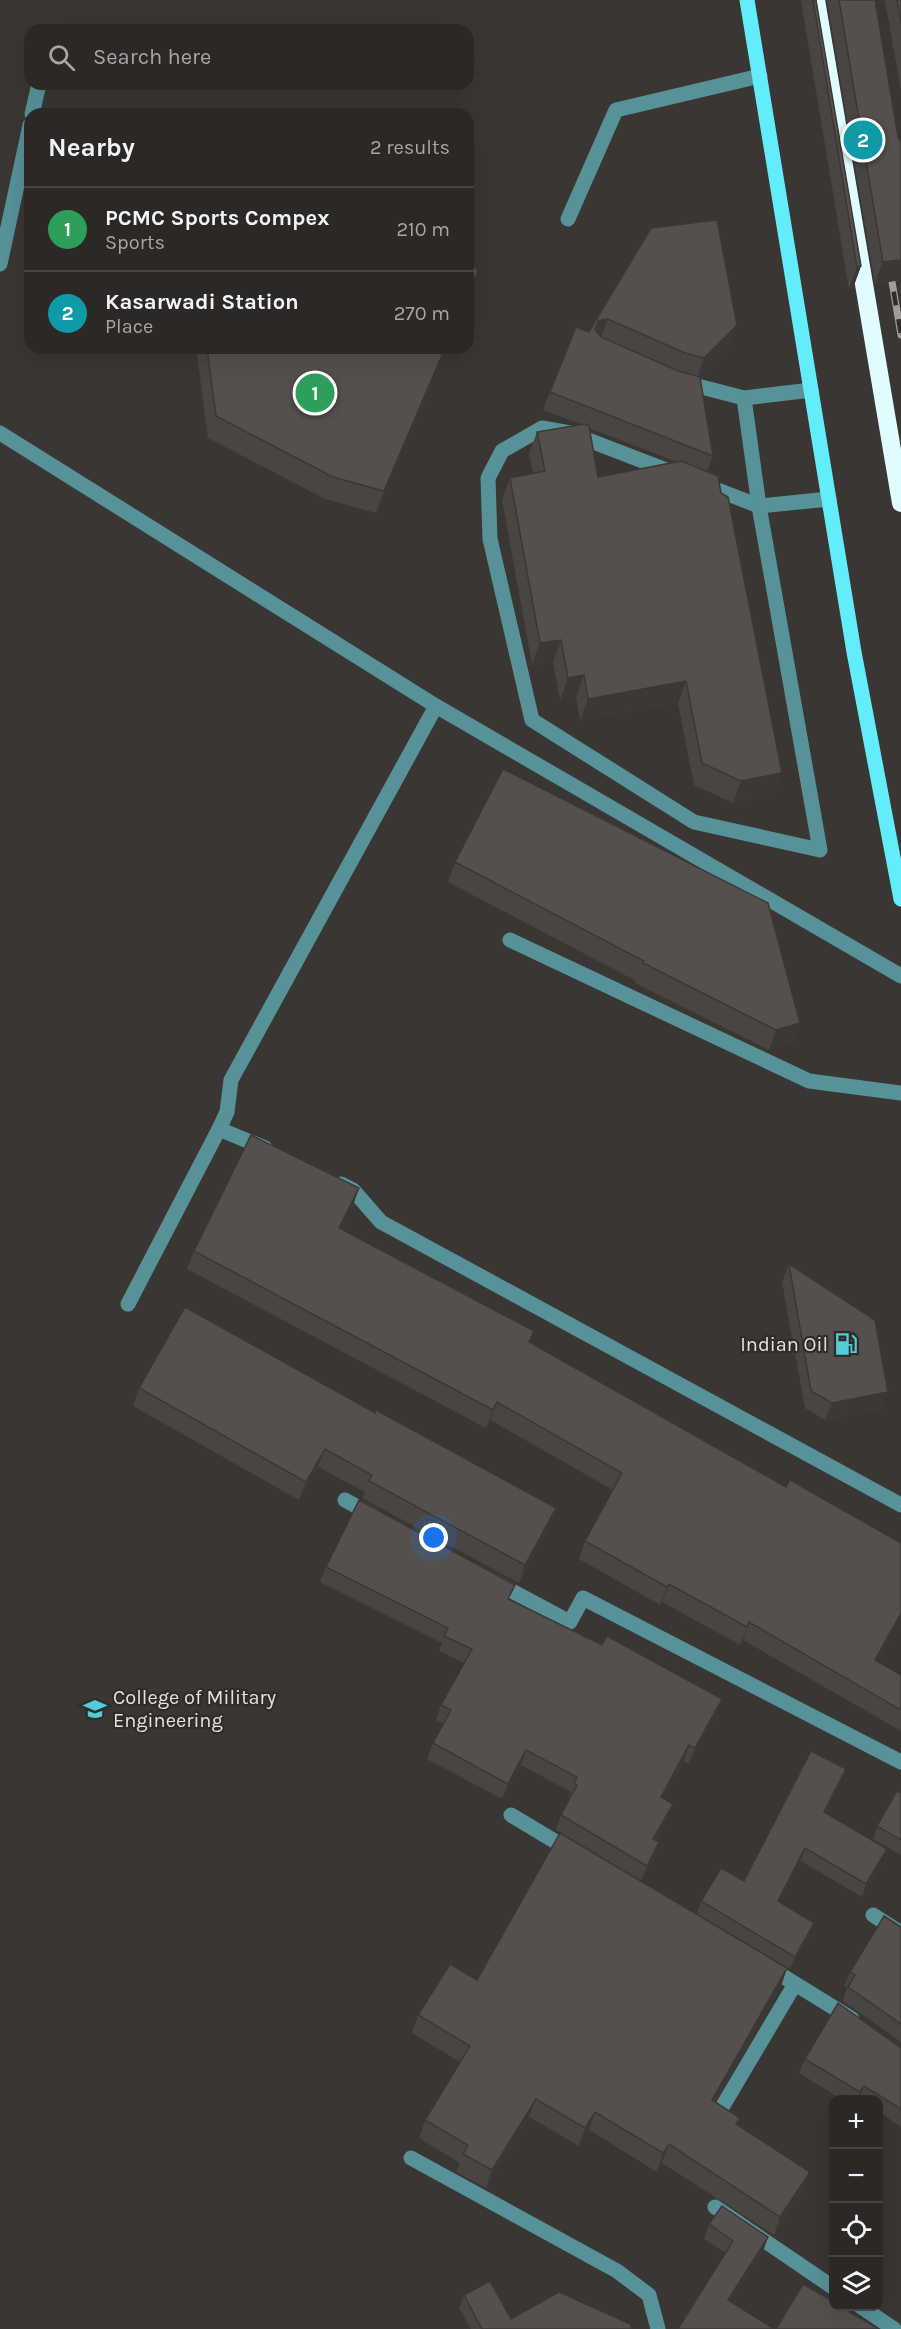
<!DOCTYPE html>
<meta charset="utf-8">
<style>
body{margin:0;font-family:Karla,sans-serif;background:#34302e;color:#f1f3f6}
.controls{position:absolute;right:18px;bottom:18px;display:grid;overflow:hidden;border-radius:12px;box-shadow:0 6px 24px #0002}
.controls button{width:54px;height:54px;display:grid;place-items:center;padding:0;border:0;border-bottom:2px solid #484443;background:#2c2826;color:#f1f3f6;font:30px sans-serif}
.you{position:absolute;left:434px;top:1538px;width:21px;height:21px;margin:-15px;border:4px solid #fff;border-radius:50%;background:#1a73e8;box-shadow:0 0 0 9px #1a73e833}
.badge{display:grid;place-items:center;width:39px;height:39px;border-radius:50%;background:#bca0f2;color:#fff;font-size:20px;font-weight:700}
.pin{position:absolute;translate:-50% -50%;border:3px solid #fff;box-shadow:0 2px 6px #0006}
.list{margin:0;padding:0;list-style:none}
h2{display:flex;justify-content:space-between;align-items:center;height:78px;margin:0;padding:0 24px;font-size:26px}
h2 small{font-size:20px;font-weight:400;color:#a6a6a7}
.list li{display:grid;grid-template-columns:39px 1fr auto;gap:18px;align-items:center;box-sizing:border-box;height:84px;padding:0 24px;border-top:2px solid #484443}
.list b{display:block;font-size:22px;white-space:nowrap}
.list p{margin:0;font-size:20px;white-space:nowrap;color:#a6a6a7}
.list em{font-size:20px;font-style:normal;color:#a6a6a7}
.icon{flex:none;width:33px;height:33px;fill:none;stroke:currentColor;stroke-width:2;stroke-linecap:round;stroke-linejoin:round}
.map{position:relative;flex:none;width:901px;height:2329px;overflow:hidden}
.search{position:absolute;background:#2c2826;box-shadow:0 6px 24px #0002;left:24px;top:24px;width:450px;height:66px;display:flex;align-items:center;gap:15px;box-sizing:border-box;padding:0 21px;border-radius:18px;color:#a6a6a7;font-size:22px}
.panel{position:absolute;background:#2c2826;box-shadow:0 6px 24px #0002;left:24px;top:108px;width:450px;height:246px;border-radius:18px}
.map>svg:first-child{display:block}
.lines{fill:none;stroke-linecap:round;stroke-linejoin:round}
.minor{stroke:#569298;stroke-width:15}
.major{stroke:#63edfa;stroke-width:15}
.highway{stroke:#e1fcfe;stroke-width:18}
.rail-casing{stroke:#a09d9a;stroke-width:7}
.rail{stroke:#302c29;stroke-width:4.5;stroke-dasharray:14;stroke-linecap:butt}
.wall{fill:#494542;fill-rule:evenodd}
.shaded-wall{fill:#3c3836}
.building{fill:#55504d;stroke:#3c3836;stroke-width:1.5}
.labels{text-anchor:middle;stroke-width:4.5;stroke-linejoin:round;paint-order:stroke}
.poi-label{font-size:20px;fill:#e4e1df;stroke:#302c29;text-anchor:end}
</style>
<div class="map">
<svg width="901" height="2329" viewBox="0 0 901 2329">
<rect width="100%" height="100%" fill="#3a3633"/>
<g class="lines">
<!-- minor -->
<g class="minor">
<polyline points="32,114 39,84"/>
<polyline points="568,219 616,110 760,76"/>
<polyline points="0,264 30,125"/>
<polyline points="682,382 744,398 811,390"/>
<polyline points="0,433 436,706 901,976"/>
<polyline points="674,473 570,433 542,428 502,451 488,478 490,539 532,720 694,822 820,850 759,506 744,398"/>
<polyline points="702,484 759,506 829,499"/>
<polyline points="510,940 809,1081 901,1093"/>
<polyline points="219,1129 227,1112 231,1080 436,706"/>
<polyline points="341,1184 353,1190 381,1222 901,1505"/>
<polyline points="128,1304 219,1129 265,1148"/>
<polyline points="345,1500 374,1516"/>
<polyline points="495,1582 570,1622 583,1598 901,1762"/>
<polyline points="511,1815 571,1851"/>
<polyline points="873,1915 901,1933"/>
<polyline points="768,1967 852,2019"/>
<polyline points="721,2109 795,1984"/>
<polyline points="411,2158 617,2271 649,2295 658,2329"/>
<polyline points="715,2207 834,2288"/>
<polyline points="860,2306 894,2329"/>
</g>
<!-- major -->
<polyline class="major" points="747,0 854,652 901,899"/>
<!-- highway -->
<polyline class="highway" points="816,0 901,503"/>
<!-- rail casing -->
<g class="rail-casing">
<polyline id="rail" points="889,264 901,335"/>
</g>
<!-- rail -->
<use href="#rail" class="rail"/>
</g>
<!-- wall -->
<g class="wall">
<polygon points="801,0 816,0 861,266 853,288 849,289"/>
<polygon points="827,0 875,0 901,280 875,284"/>
<polygon points="885,0 901,0 901,91"/>
<path d="M651,228L731,343L698,376L678,371L600,337L713,456L707,471L774,795L733,803L694,785L678,703L580,721L576,697L560,700L553,662L532,665L502,500L510,478L533,474L529,454L537,432L581,424L543,410L550,392L589,332ZM589,428L677,462L598,477Z"/>
<polygon points="196,348 447,348 376,513 325,499 208,438"/>
<polygon points="455,862 800,1023 792,1043 769,1050 635,983 636,981 448,882"/>
<polygon points="353,1206 341,1229 530,1342 786,1487 901,1543 901,1620 877,1661 901,1675 901,1731 743,1640 740,1645 662,1602 660,1605 579,1559 585,1541 613,1490 490,1420 486,1428 187,1269 194,1251"/>
<polygon points="789,1264 882,1409 825,1420 805,1408 782,1282"/>
<polygon points="139,1388 375,1413 556,1508 550,1525 519,1583 362,1498 365,1492 318,1467 299,1500 133,1406"/>
<polygon points="326,1567 510,1600 716,1714 689,1764 684,1761 663,1798 667,1819 656,1840 659,1842 654,1858 641,1881 556,1830 561,1815 570,1799 568,1798 571,1792 521,1765 502,1799 427,1759 433,1743 444,1724 436,1720 441,1705 464,1663 439,1651 442,1643 320,1582"/>
<polygon points="846,1769 841,1782 825,1813 882,1862 862,1897 801,1861 779,1902 810,1935 790,1969 697,1914 701,1901 744,1881"/>
<polygon points="901,1793 901,1855 873,1839 877,1826"/>
<polygon points="901,1927 901,2042 843,2001 847,1988 844,1986 850,1972"/>
<polygon points="787,1968 781,1986 715,2102 737,2125 810,2172 803,2190 774,2235 662,2163 657,2172 589,2130 579,2146 529,2117 486,2188 456,2172 460,2163 419,2138 425,2120 460,2062 412,2033 418,2015 477,1980"/>
<polygon points="901,2048 901,2127 879,2112 879,2100 843,2100 799,2073 805,2059"/>
<polygon points="709,2224 763,2252 730,2301 678,2329 726,2253 704,2239"/>
<polygon points="464,2295 511,2319 632,2329 471,2329 459,2308"/>
</g>
<!-- shaded-wall -->
<g class="shaded-wall">
<polygon points="901,260 901,280 875,284 883,262"/>
<polygon points="861,266 853,288 849,289 857,267"/>
<polygon points="608,319 601,337 592,339 598,321"/>
<polygon points="737,325 731,343 698,376 704,358"/>
<polygon points="445,348 447,348 376,513 384,491"/>
<polygon points="561,640 553,662 532,665 540,643"/>
<polygon points="584,675 576,697 560,700 568,678"/>
<polygon points="686,681 678,703 580,721 588,699"/>
<polygon points="782,773 774,795 733,803 741,781"/>
<polygon points="800,1023 792,1043 769,1050 776,1030"/>
<polygon points="359,1188 353,1206 333,1246 339,1228"/>
<polygon points="888,1392 882,1409 825,1420 832,1403"/>
<polygon points="497,1402 490,1420 486,1428 493,1410"/>
<polygon points="325,1449 318,1467 299,1500 306,1482"/>
<polygon points="556,1508 550,1525 519,1583 525,1565"/>
<polygon points="669,1584 662,1602 660,1605 667,1587"/>
<polygon points="901,1613 901,1620 868,1678 875,1660"/>
<polygon points="749,1622 743,1640 740,1645 747,1627"/>
<polygon points="722,1699 716,1714 689,1764 695,1748"/>
<polygon points="689,1745 684,1761 655,1812 661,1797"/>
<polygon points="526,1750 521,1765 502,1799 508,1784"/>
<polygon points="846,1769 841,1782 819,1824 824,1812"/>
<polygon points="673,1804 667,1819 648,1854 653,1839"/>
<polygon points="659,1842 654,1858 641,1881 647,1866"/>
<polygon points="805,1848 801,1861 774,1914 778,1901"/>
<polygon points="887,1849 882,1862 862,1897 866,1884"/>
<polygon points="814,1923 810,1935 790,1969 795,1957"/>
<polygon points="787,1968 781,1986 705,2119 712,2100"/>
<polygon points="864,2086 859,2100 857,2100 860,2092"/>
<polygon points="536,2099 529,2117 486,2188 492,2170"/>
<polygon points="595,2112 589,2130 579,2146 585,2128"/>
<polygon points="669,2144 662,2163 657,2172 663,2153"/>
<polygon points="810,2172 803,2190 774,2235 780,2217"/>
<polygon points="768,2237 763,2252 722,2314 728,2300"/>
</g>
<!-- building -->
<g class="building">
<polygon points="813,0 816,0 861,266 857,267"/>
<polygon points="839,0 875,0 898,137 901,143 901,260 883,262"/>
<polygon points="897,0 901,0 901,23"/>
<polygon points="717,220 737,325 704,358 685,353 608,319 598,321 595,330 601,337 678,371 700,377 713,456 550,392 576,327 589,332 651,228"/>
<polygon points="468,257 478,271 468,295"/>
<polygon points="207,348 445,348 384,491 333,477 216,416"/>
<polygon points="584,424 589,426 598,477 681,461 718,476 721,493 728,497 782,773 741,781 702,763 686,681 588,699 584,675 568,678 561,640 540,643 510,478 545,471 537,432"/>
<polygon points="503,769 768,903 800,1023 776,1030 643,963 644,961 455,862"/>
<polygon points="251,1135 359,1188 339,1228 534,1331 529,1342 786,1487 790,1480 901,1543 901,1613 875,1660 901,1675 901,1710 749,1622 747,1627 669,1584 667,1587 585,1541 622,1473 497,1402 493,1410 194,1251"/>
<polygon points="789,1264 875,1320 888,1392 832,1403 811,1391"/>
<polygon points="185,1307 375,1413 376,1410 556,1508 525,1565 369,1481 372,1475 325,1449 306,1482 139,1388"/>
<polygon points="359,1500 515,1585 508,1599 602,1645 607,1636 722,1699 695,1748 689,1745 661,1797 673,1804 653,1839 659,1842 647,1866 561,1815 577,1785 574,1783 577,1777 526,1750 508,1784 433,1743 451,1710 441,1705 472,1649 444,1636 448,1628 326,1567"/>
<polygon points="811,1751 846,1769 824,1812 887,1849 866,1884 805,1848 778,1901 814,1923 795,1957 701,1901 721,1868 744,1881"/>
<polygon points="897,1791 901,1793 901,1840 877,1826"/>
<polygon points="560,1833 787,1968 712,2100 740,2118 736,2124 810,2172 780,2217 669,2144 663,2153 595,2112 585,2128 536,2099 492,2170 463,2154 468,2145 425,2120 470,2046 418,2015 450,1964 477,1980"/>
<polygon points="884,1916 901,1927 901,2024 848,1987 855,1975 850,1972"/>
<polygon points="838,2003 901,2048 901,2109 864,2086 860,2092 805,2059"/>
<polygon points="722,2206 768,2237 728,2300 774,2329 678,2329 733,2241 709,2224"/>
<polygon points="490,2281 511,2319 559,2292 630,2324 632,2329 482,2329 464,2295"/>
<polygon points="803,2284 834,2302 834,2307 841,2307 879,2329 776,2329"/>
</g>
<!-- icons -->
<defs>
<g id="fuel-bare" transform="scale(1.8)"><path d="M-5.5-6h7V0h2V4h1.3V-2.5L3-4.5l.8-.8L6-3V5H2.5V1h-1V6h-7ZM-4.2-4.7v3.2H.2V-4.7Z" fill="#52ccd6" stroke="#302c29" stroke-width="2.5" paint-order="stroke"/></g>
<g id="university-bare" transform="scale(1.8)"><path d="M0-5L7-2L0 1L-7-2ZM-4 1L0 2.5L4 1V4Q0 6-4 4Z" fill="#52ccd6" stroke="#302c29" stroke-width="2.5" paint-order="stroke"/></g>
</defs>
<g fill-rule="evenodd">
<use href="#fuel-bare" x="846" y="1344"/>
<use href="#university-bare" x="95" y="1709"/>
</g>
<g class="labels">
<!-- poi labels -->
<g class="poi-label">
<text x="828" y="1351">Indian Oil</text>
<text x="113" y="1704" text-anchor="start">College of Military<tspan x="113" dy="23">Engineering</tspan></text>
</g>
</g>
</svg>
<div class="controls">
<button>+</button>
<button>−</button>
<button><svg class="icon" aria-label="locate" viewBox="0 0 24 24"><circle cx="12" cy="12" r="6"/><path d="M12 2v4M12 18v4M2 12h4M18 12h4"/></svg></button>
<button><svg class="icon" aria-label="layers" viewBox="0 0 24 24"><path d="M12 4l9 5-9 5-9-5zM3 14l9 5 9-5"/></svg></button>
</div>
<div class="you"></div>
<div class="pin badge" style="left:315px;top:393px;background:#2e9e5b">1</div>
<div class="pin badge" style="left:863px;top:140px;background:#0f9aa8">2</div>
<div class="search"><svg class="icon" aria-label="search" viewBox="0 0 24 24"><circle cx="10" cy="10" r="6"/><path d="M15 15l6 6"/></svg>Search here</div>
<section class="panel">
<h2>Nearby<small>2 results</small></h2>
<ul class="list">
<li><span class="badge" style="background:#2e9e5b">1</span><div><b>PCMC Sports Compex</b><p>Sports</p></div><em>210 m</em></li>
<li><span class="badge" style="background:#0f9aa8">2</span><div><b>Kasarwadi Station</b><p>Place</p></div><em>270 m</em></li>
</ul>
</section>
</div>
